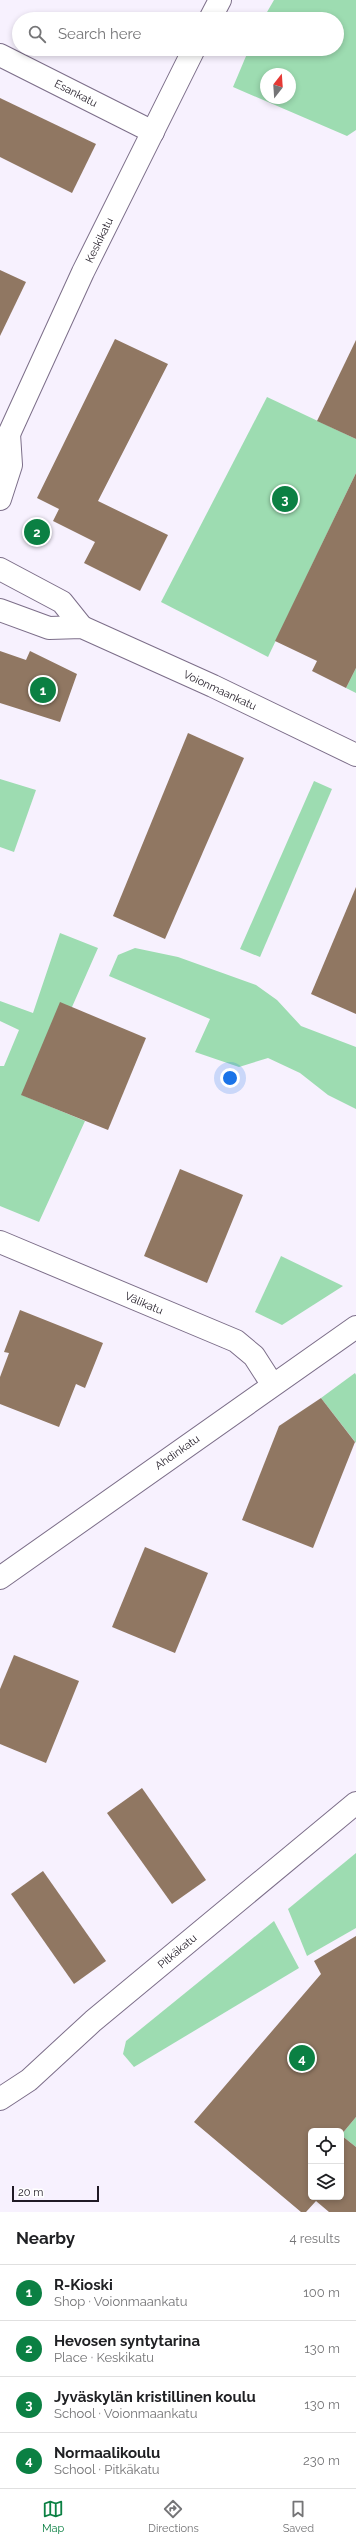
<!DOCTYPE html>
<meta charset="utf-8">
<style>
body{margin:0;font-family:Raleway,sans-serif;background:#f2f2f2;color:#202124}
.controls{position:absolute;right:12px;bottom:12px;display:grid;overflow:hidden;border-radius:6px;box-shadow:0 2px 6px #0003}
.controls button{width:36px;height:36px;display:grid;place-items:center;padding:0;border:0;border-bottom:1px solid #e0e0e0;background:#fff;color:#202124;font:20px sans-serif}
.compass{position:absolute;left:260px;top:68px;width:36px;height:36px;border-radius:50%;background:#fff;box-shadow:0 2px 6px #0003;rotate:17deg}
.scale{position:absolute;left:12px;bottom:10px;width:87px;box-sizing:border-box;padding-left:4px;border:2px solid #201a25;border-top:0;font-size:11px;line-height:14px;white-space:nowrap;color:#201a25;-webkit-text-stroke:3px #fff;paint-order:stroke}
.you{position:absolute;left:230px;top:1078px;width:14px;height:14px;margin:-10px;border:3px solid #fff;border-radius:50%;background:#1a73e8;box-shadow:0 0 0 6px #1a73e833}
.badge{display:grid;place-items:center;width:26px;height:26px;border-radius:50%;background:#0b8043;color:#fff;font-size:13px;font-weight:700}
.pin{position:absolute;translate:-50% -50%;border:2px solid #fff;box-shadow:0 1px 4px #0006}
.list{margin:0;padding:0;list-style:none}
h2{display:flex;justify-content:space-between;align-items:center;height:52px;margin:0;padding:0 16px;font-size:17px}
h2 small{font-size:13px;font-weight:400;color:#757577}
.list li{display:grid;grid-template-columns:26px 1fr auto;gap:12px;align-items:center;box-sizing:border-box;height:56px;padding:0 16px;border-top:1px solid #e0e0e0}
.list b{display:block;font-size:15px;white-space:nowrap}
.list p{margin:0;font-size:13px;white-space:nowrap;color:#757577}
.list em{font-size:13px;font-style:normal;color:#757577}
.icon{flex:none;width:22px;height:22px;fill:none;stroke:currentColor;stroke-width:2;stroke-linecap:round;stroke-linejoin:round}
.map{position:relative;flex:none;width:356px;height:2212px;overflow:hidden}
.search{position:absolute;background:#fff;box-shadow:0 2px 6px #0003;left:12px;right:12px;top:12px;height:44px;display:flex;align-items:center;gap:10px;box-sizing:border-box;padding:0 14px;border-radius:22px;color:#757577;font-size:15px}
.sheet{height:276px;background:#fff}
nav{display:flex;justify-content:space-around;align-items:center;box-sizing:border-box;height:56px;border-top:1px solid #e0e0e0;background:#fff;font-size:11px;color:#757577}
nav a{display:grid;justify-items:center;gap:2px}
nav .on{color:#0b8043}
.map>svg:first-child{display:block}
.green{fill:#9ddcb1;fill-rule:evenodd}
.building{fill:#907762}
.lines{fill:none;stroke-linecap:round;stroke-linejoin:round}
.minor-casing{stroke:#7c6e89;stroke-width:24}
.major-casing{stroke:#7c6e89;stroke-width:24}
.minor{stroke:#fff;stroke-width:22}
.major{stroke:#fff;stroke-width:22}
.labels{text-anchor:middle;stroke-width:3;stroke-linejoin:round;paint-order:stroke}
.street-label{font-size:11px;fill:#201a25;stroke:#fff}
</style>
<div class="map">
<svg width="356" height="2212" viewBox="0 0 356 2212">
<rect width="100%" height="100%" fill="#f7f1fe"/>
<!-- green -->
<g class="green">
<path d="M274,0H356V130L347,136L233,87L249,49H337V19H263ZM266,74H290V98H266Z"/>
<polygon points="267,397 356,439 356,473 268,657 161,602"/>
<polygon points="356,668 356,693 346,688"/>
<polygon points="0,779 36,790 14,852 0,847"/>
<polygon points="314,781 332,789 260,957 240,949"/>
<polygon points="60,933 98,948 72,1007 22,1095 85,1121 39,1222 0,1206 0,1066 4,1066 19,1030 0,1021 0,1001 33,1013"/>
<polygon points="135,948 178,957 256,985 277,1000 301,1026 356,1047 356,1109 328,1095 300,1073 268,1058 239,1067 195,1052 210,1019 109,976 118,955"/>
<polygon points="281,1256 343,1286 282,1325 255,1312"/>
<polygon points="355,1373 356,1375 356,1443 321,1398"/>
<polygon points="356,1853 356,1928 307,1956 288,1909"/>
<polygon points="274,1921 299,1968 134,2067 123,2054 126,2041"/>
<polygon points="356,2117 356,2147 341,2135"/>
</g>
<!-- building -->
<g class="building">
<polygon points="0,98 96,144 72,193 0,157"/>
<polygon points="0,270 26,282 0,336"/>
<polygon points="115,339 168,364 98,501 168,535 140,591 84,563 95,542 53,521 59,509 37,498"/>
<polygon points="356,340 356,439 317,421"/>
<polygon points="356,473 356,668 346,688 312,671 317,661 275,641"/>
<polygon points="0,651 26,660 30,651 77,674 60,722 0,703"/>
<polygon points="188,733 244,758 165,939 113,916"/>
<polygon points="356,887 356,1014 311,994"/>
<polygon points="60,1002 146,1038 108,1130 21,1095"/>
<polygon points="180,1169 243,1195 207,1283 144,1256"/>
<polygon points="20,1310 103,1343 85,1388 76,1384 59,1427 0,1404 0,1377 9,1353 4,1352"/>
<polygon points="321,1398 355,1442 313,1548 242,1520 279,1426"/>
<polygon points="145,1547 208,1573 175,1653 112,1627"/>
<polygon points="14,1655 79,1681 46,1763 0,1744 0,1689"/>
<polygon points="142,1788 206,1880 172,1904 107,1813"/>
<polygon points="43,1871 106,1961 74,1984 11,1894"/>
<polygon points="356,1936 356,2117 341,2135 341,2131 311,2131 311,2197 341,2197 341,2135 356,2147 356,2212 329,2212 316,2201 306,2212 301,2212 194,2122 321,1974 314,1961"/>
</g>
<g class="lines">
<!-- minor casing -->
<g class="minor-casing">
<g id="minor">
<polyline points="210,19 220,0"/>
<polyline points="0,55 153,132"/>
<polyline points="0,442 9,434 83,272 194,49"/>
<polyline points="0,499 11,465 9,434"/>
<polyline points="0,1242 236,1341 254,1356 272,1384"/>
<polyline points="0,1578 356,1327"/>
<polyline points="0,2099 29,2080 93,2021 356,1803"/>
</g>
</g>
<!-- major casing -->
<g class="major-casing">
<g id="major">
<polyline points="0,569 62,602 82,627"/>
<polyline points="0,610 49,628 82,627 213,686 356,755"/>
</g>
</g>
<!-- minor -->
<use href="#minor" class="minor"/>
<!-- major -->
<use href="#major" class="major"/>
</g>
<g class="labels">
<!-- street labels -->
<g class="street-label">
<text transform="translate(76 93) rotate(27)" y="4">Esankatu</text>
<text transform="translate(99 240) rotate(-64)" y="4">Keskikatu</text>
<text transform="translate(220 690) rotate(25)" y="4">Voionmaankatu</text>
<text transform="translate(144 1303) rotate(23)" y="4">Välikatu</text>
<text transform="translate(177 1452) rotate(-35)" y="4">Ahdinkatu</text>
<text transform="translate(177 1951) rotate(-40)" y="4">Pitkäkatu</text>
</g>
</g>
</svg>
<div class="controls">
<button><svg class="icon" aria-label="locate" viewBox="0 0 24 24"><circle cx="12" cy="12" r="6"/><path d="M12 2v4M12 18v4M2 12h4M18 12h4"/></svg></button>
<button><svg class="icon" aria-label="layers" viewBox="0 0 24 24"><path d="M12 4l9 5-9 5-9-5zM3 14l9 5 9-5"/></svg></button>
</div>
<svg class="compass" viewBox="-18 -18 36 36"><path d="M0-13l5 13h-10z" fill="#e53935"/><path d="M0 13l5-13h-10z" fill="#757577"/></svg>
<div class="scale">20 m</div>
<div class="you"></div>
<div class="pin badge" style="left:43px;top:690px">1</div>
<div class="pin badge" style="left:37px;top:532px">2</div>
<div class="pin badge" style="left:285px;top:499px">3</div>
<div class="pin badge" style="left:302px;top:2058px">4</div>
<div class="search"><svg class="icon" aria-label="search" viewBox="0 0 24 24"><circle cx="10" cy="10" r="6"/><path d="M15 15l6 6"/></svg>Search here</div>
</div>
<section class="sheet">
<h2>Nearby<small>4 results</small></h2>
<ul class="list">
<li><span class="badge">1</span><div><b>R-Kioski</b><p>Shop · Voionmaankatu</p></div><em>100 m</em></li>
<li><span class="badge">2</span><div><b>Hevosen syntytarina</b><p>Place · Keskikatu</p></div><em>130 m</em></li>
<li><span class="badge">3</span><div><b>Jyväskylän kristillinen koulu</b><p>School · Voionmaankatu</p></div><em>130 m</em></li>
<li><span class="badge">4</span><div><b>Normaalikoulu</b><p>School · Pitkäkatu</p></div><em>230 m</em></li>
</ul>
</section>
<nav>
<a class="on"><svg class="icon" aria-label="map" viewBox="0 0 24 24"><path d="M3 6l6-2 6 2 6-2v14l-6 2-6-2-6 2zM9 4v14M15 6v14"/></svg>Map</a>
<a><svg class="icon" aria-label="directions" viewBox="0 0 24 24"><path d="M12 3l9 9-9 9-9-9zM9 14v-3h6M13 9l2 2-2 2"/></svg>Directions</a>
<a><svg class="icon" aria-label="saved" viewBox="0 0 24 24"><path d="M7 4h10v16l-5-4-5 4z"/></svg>Saved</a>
</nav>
